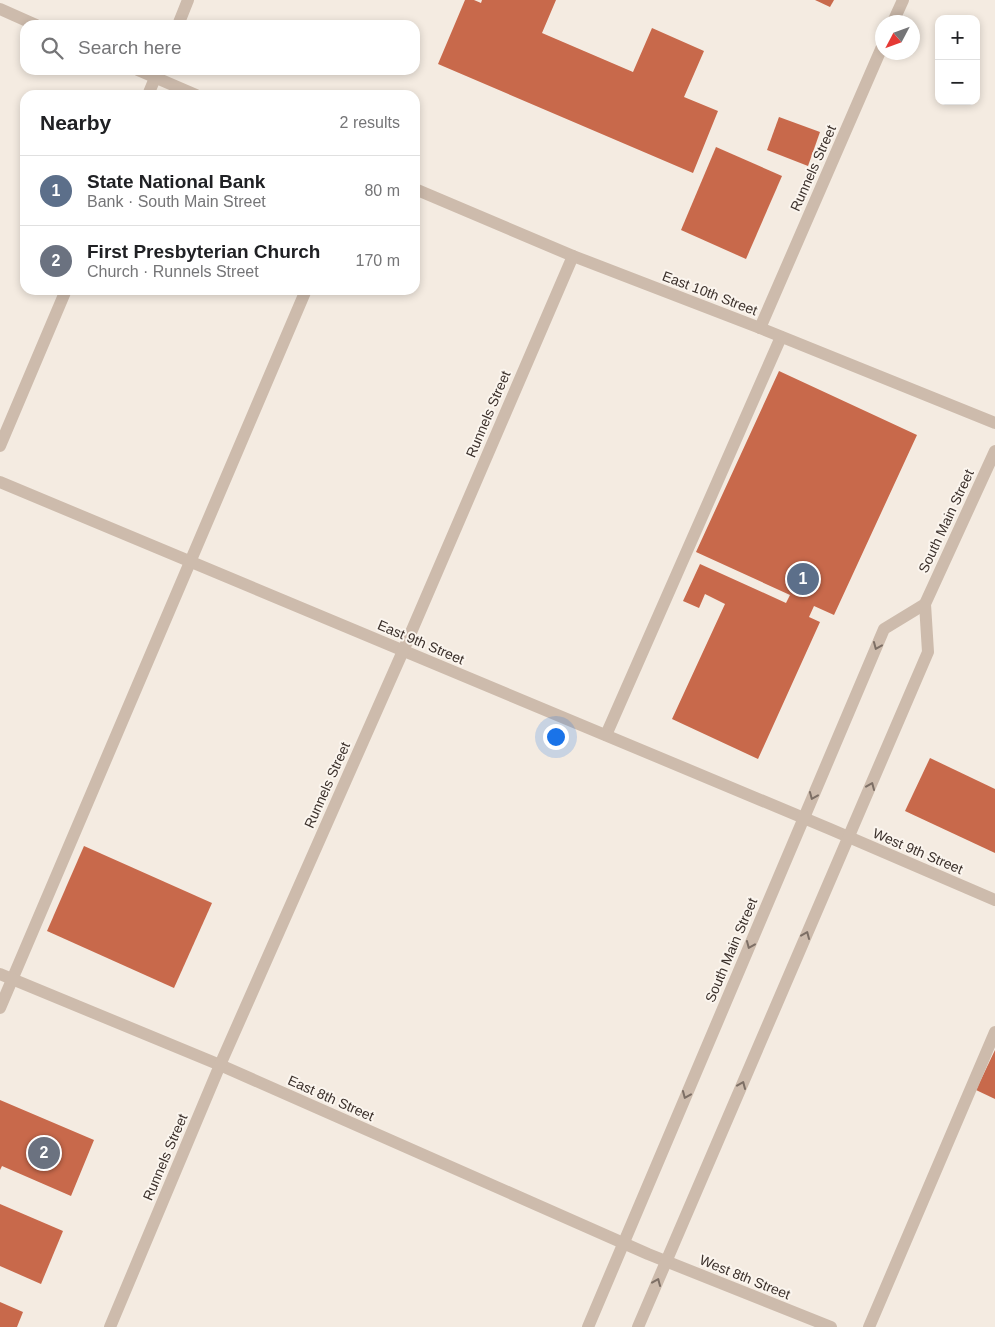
<!DOCTYPE html>
<meta charset="utf-8">
<style>
body{margin:0;font-family:Arial,sans-serif;background:#f6f6f6;color:#202124}
.controls{position:absolute;right:15px;top:15px;display:grid;overflow:hidden;border-radius:10px;box-shadow:0 2px 8px #0003}
.controls button{width:45px;height:45px;display:grid;place-items:center;padding:0;border:0;border-bottom:1px solid #e0e0e0;background:#fff;color:#202124;font:25px sans-serif}
.compass{position:absolute;left:875px;top:15px;width:45px;height:45px;border-radius:50%;background:#fff;box-shadow:0 2px 8px #0003;rotate:229deg}
.you{position:absolute;left:555px;top:736px;width:18px;height:18px;margin:-12px;border:4px solid #fff;border-radius:50%;background:#1a73e8;box-shadow:0 0 0 8px #1a73e833}
.badge{display:grid;place-items:center;width:32px;height:32px;border-radius:50%;background:#2563eb;color:#fff;font-size:16px;font-weight:700}
.pin{position:absolute;translate:-50% -50%;border:2px solid #fff;box-shadow:0 1px 5px #0006}
.list{margin:0;padding:0;list-style:none}
h2{display:flex;justify-content:space-between;align-items:center;height:65px;margin:0;padding:0 20px;font-size:21px}
h2 small{font-size:16px;font-weight:400;color:#757577}
.list li{display:grid;grid-template-columns:32px 1fr auto;gap:15px;align-items:center;box-sizing:border-box;height:70px;padding:0 20px;border-top:1px solid #e0e0e0}
.list b{display:block;font-size:19px;white-space:nowrap}
.list p{margin:0;font-size:16px;white-space:nowrap;color:#757577}
.list em{font-size:16px;font-style:normal;color:#757577}
.icon{flex:none;width:28px;height:28px;fill:none;stroke:currentColor;stroke-width:2;stroke-linecap:round;stroke-linejoin:round}
.map{position:relative;flex:none;width:995px;height:1327px;overflow:hidden}
.search{position:absolute;background:#fff;box-shadow:0 2px 8px #0003;left:20px;top:20px;width:400px;height:55px;display:flex;align-items:center;gap:12px;box-sizing:border-box;padding:0 18px;border-radius:15px;color:#757577;font-size:19px}
.panel{position:absolute;background:#fff;box-shadow:0 2px 8px #0003;left:20px;top:90px;width:400px;height:205px;border-radius:15px}
.map>svg:first-child{display:block}
.building{fill:#c8694b}
.lines{fill:none;stroke-linecap:round;stroke-linejoin:round}
.service{stroke:#cdbbac;stroke-width:12}
.minor{stroke:#cdbbac;stroke-width:12}
.tertiary{stroke:#cdbbac;stroke-width:12}
.oneway{stroke:#7d6f65}
.labels{text-anchor:middle;stroke-width:4;stroke-linejoin:round;paint-order:stroke}
.street-label{font-size:14px;fill:#3b302b;stroke:#fbf5ee}
</style>
<div class="map">
<svg width="995" height="1327" viewBox="0 0 995 1327">
<rect width="100%" height="100%" fill="#f4ebe1"/>
<!-- building -->
<g class="building">
<polygon points="465,0 474,0 481,3 482,0 556,0 542,33 633,72 652,28 704,51 684,97 718,111 693,173 438,64"/>
<polygon points="815,0 834,0 830,7"/>
<polygon points="779,117 820,132 808,166 767,150"/>
<polygon points="716,147 782,176 746,259 681,230"/>
<polygon points="779,371 917,435 834,615 814,606 809,617 820,622 758,759 672,719 725,604 705,594 699,608 683,601 700,564 786,603 790,595 696,552"/>
<polygon points="930,758 995,789 995,853 905,811"/>
<polygon points="84,846 212,903 174,988 47,931"/>
<polygon points="995,1050 995,1099 976,1090"/>
<polygon points="0,1100 94,1140 71,1196 2,1166 0,1170"/>
<polygon points="0,1204 63,1231 41,1284 0,1266"/>
<polygon points="0,1302 23,1312 17,1327 0,1327"/>
</g>
<g class="lines">
<!-- service -->
<g class="service">
<polyline points="606,735 781,337"/>
<polyline points="0,1008 306,290"/>
<polyline points="869,1327 995,1032"/>
</g>
<!-- minor -->
<g class="minor">
<polyline points="893,22 903,0"/>
<polyline points="148,95 155,78"/>
<polyline points="760,328 882,47"/>
<polyline points="0,446 66,290"/>
<polyline points="0,482 830,829 995,900"/>
<polyline points="0,974 220,1065 648,1254 831,1327"/>
<polyline points="110,1327 220,1065 403,651 573,256"/>
<polyline points="588,1327 884,629 925,604"/>
<polyline points="638,1327 928,652 925,604 995,451"/>
</g>
<!-- tertiary -->
<g class="tertiary">
<polyline points="0,9 36,25"/>
<polyline points="178,25 188,0"/>
<polyline points="138,70 196,95"/>
<polyline points="415,189 573,256 760,328 995,423"/>
</g>
</g>
<!-- one-way arrows -->
<defs><path id="oneway-chevron" d="M-2-3.5L2.5 0L-2 3.5" fill="none" stroke-width="1.6" stroke-linecap="round" stroke-linejoin="round" transform="scale(1.25)"/></defs>
<g class="oneway">
<use href="#oneway-chevron" transform="translate(877 646) rotate(113)"/>
<use href="#oneway-chevron" transform="translate(871 786) rotate(-67)"/>
<use href="#oneway-chevron" transform="translate(813 796) rotate(113)"/>
<use href="#oneway-chevron" transform="translate(806 935) rotate(-67)"/>
<use href="#oneway-chevron" transform="translate(750 945) rotate(113)"/>
<use href="#oneway-chevron" transform="translate(742 1085) rotate(-67)"/>
<use href="#oneway-chevron" transform="translate(686 1095) rotate(113)"/>
<use href="#oneway-chevron" transform="translate(657 1282) rotate(-67)"/>
</g>
<g class="labels">
<!-- street labels -->
<g class="street-label">
<text transform="translate(813 168) rotate(-66)" y="5">Runnels Street</text>
<text transform="translate(710 293) rotate(21)" y="5">East 10th Street</text>
<text transform="translate(488 414) rotate(-67)" y="5">Runnels Street</text>
<text transform="translate(946 521) rotate(-65)" y="5">South Main Street</text>
<text transform="translate(421 642) rotate(23)" y="5">East 9th Street</text>
<text transform="translate(327 785) rotate(-66)" y="5">Runnels Street</text>
<text transform="translate(918 851) rotate(23)" y="5">West 9th Street</text>
<text transform="translate(731 950) rotate(-67)" y="5">South Main Street</text>
<text transform="translate(331 1098) rotate(24)" y="5">East 8th Street</text>
<text transform="translate(165 1157) rotate(-67)" y="5">Runnels Street</text>
<text transform="translate(745 1277) rotate(22)" y="5">West 8th Street</text>
</g>
</g>
</svg>
<div class="controls">
<button>+</button>
<button>−</button>
</div>
<svg class="compass" viewBox="-18 -18 36 36"><path d="M0-13l5 13h-10z" fill="#e53935"/><path d="M0 13l5-13h-10z" fill="#757577"/></svg>
<div class="you"></div>
<div class="pin badge" style="left:803px;top:579px;background:#5c6f8a">1</div>
<div class="pin badge" style="left:44px;top:1153px;background:#6b7280">2</div>
<div class="search"><svg class="icon" aria-label="search" viewBox="0 0 24 24"><circle cx="10" cy="10" r="6"/><path d="M15 15l6 6"/></svg>Search here</div>
<section class="panel">
<h2>Nearby<small>2 results</small></h2>
<ul class="list">
<li><span class="badge" style="background:#5c6f8a">1</span><div><b>State National Bank</b><p>Bank · South Main Street</p></div><em>80 m</em></li>
<li><span class="badge" style="background:#6b7280">2</span><div><b>First Presbyterian Church</b><p>Church · Runnels Street</p></div><em>170 m</em></li>
</ul>
</section>
</div>
